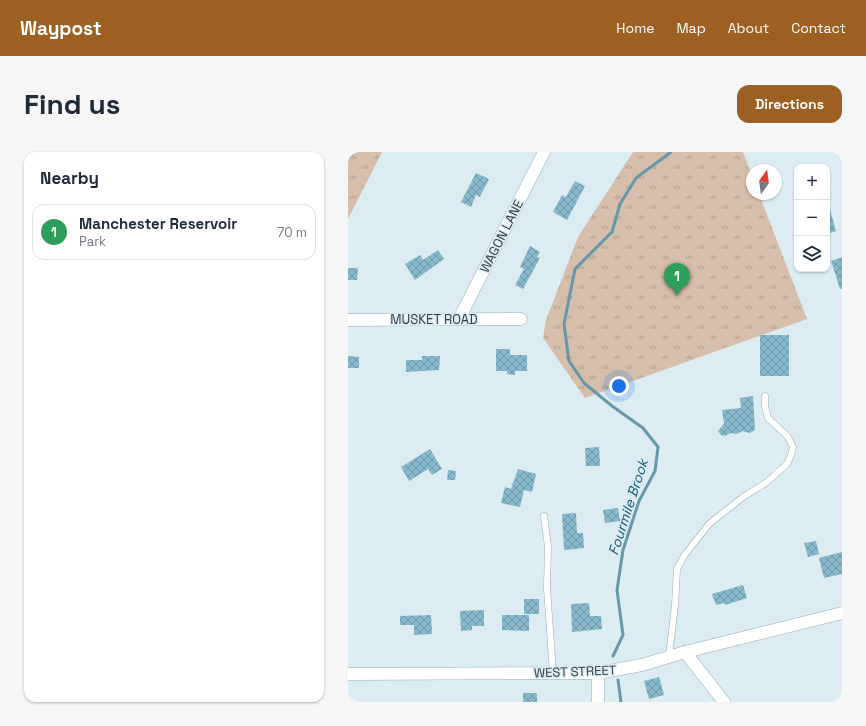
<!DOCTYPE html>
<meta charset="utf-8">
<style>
body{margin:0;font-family:"Space Grotesk",sans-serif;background:#f6f6f7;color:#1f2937}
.controls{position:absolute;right:12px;top:12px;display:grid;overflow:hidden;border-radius:8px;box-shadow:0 1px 3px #0004}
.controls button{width:36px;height:36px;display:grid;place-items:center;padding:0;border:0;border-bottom:1px solid #e0e1e3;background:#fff;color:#1f2937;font:20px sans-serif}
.compass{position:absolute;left:398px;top:12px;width:36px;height:36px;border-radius:50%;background:#fff;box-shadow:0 1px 3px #0004;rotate:14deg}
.you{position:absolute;left:271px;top:234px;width:14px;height:14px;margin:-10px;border:3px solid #fff;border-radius:50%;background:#1a73e8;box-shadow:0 0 0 6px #1a73e833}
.badge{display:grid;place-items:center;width:26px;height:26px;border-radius:50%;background:#9c6022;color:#fff;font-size:13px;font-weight:700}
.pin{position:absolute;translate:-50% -33px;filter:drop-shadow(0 1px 2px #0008)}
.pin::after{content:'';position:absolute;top:21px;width:14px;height:12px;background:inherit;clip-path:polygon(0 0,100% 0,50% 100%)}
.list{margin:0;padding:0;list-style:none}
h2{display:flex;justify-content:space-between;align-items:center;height:52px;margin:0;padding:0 16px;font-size:17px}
h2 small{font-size:13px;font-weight:400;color:#747a83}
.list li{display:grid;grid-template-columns:26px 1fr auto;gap:12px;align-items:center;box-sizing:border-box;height:56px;margin:0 8px 8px;padding:0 8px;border:1px solid #e0e1e3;border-radius:12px}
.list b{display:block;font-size:15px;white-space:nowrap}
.list p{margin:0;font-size:13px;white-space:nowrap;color:#747a83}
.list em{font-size:13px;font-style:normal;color:#747a83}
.icon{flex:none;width:22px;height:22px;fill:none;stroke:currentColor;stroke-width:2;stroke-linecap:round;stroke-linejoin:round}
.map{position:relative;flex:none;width:494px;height:550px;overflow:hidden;border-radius:12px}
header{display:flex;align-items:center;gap:24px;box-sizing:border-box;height:56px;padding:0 20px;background:#9c6022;color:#fff}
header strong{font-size:19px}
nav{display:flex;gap:22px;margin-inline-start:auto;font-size:14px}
.intro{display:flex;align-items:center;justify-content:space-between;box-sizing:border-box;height:96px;padding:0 24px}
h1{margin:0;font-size:28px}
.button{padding:10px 18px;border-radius:12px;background:#9c6022;color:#fff;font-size:14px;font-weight:700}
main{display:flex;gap:24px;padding:0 24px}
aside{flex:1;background:#fff;border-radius:12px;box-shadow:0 1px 3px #0004}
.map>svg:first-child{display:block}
.park{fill:url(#park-tufts)}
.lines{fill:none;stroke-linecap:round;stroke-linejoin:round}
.stream{stroke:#6698aa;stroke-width:3}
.building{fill:url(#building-cross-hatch)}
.service-casing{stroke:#9bacb3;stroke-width:7}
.minor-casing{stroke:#9bacb3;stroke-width:13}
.service{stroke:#fff;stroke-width:6}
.minor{stroke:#fff;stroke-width:12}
.labels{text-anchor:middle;stroke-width:3;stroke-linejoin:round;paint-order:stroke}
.street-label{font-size:13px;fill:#353c3f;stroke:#dbedf3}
.water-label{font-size:14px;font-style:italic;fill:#14586c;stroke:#dbedf3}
</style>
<header>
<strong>Waypost</strong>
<nav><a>Home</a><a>Map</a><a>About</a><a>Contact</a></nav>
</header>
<div class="intro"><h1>Find us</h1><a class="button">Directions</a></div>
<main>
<aside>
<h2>Nearby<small></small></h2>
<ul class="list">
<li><span class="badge" style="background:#2e9e5b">1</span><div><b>Manchester Reservoir</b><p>Park</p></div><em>70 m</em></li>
</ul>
</aside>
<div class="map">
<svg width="494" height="550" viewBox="0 0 494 550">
<defs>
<pattern id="park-tufts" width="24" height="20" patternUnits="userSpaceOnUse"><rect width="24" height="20" fill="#d7beaa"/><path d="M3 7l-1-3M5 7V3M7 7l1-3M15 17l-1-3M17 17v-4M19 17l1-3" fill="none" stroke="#af9c8c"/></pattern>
<pattern id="building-cross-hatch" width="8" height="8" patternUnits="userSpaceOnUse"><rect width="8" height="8" fill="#86b9cc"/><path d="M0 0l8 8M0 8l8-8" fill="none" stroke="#6e98a7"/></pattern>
</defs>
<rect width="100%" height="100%" fill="#dbedf3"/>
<!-- park -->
<g class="park">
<polygon points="0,0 34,0 0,67"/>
<polygon points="285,0 395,0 404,24 404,42 411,42 459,167 237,246 195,186 198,168 230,85"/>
</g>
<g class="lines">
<!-- stream -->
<g class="stream">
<polyline points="265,504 275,483 269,438 275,398 291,349 307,319 310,295 295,276 264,254 236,231 221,209 216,172 227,117 264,80 272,52 288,26 323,0"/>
<polyline points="270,528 273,550"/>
</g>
</g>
<!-- building -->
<g class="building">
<polygon points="128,21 141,27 132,45 128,43 123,55 113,50"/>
<polygon points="227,29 237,34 219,68 205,60 214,43 218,45"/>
<polygon points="481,55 488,79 479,82 479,56"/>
<polygon points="182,94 192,100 189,105 192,106 175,137 167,133 176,117 172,115"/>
<polygon points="90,98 96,107 67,128 57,112 72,103 75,108"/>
<polygon points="494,105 494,137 492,137 483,109"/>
<polygon points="0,116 10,116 9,128 0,128"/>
<rect x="412" y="183" width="29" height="41"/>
<polygon points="148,197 162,197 162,203 179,203 179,219 167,219 167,223 159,222 159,219 148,219"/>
<polygon points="0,204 11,205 11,216 0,216"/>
<polygon points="74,204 92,204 91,218 58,220 58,208 74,208"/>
<polygon points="405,244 407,278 402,281 394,279 389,282 383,281 377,284 373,283 370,279 376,272 374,258 393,256 392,246"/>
<polygon points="251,295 252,314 238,314 237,296"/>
<polygon points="82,297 94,317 84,323 80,317 61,329 53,315"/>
<polygon points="170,317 188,322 184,340 176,338 172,355 153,351 157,335 163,337"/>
<polygon points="100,318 108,319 107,328 99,328"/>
<polygon points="270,356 272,369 257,371 255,358"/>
<polygon points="228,361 229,381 235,381 236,396 216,398 214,362"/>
<polygon points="468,389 471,402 460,405 456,391"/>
<polygon points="494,400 494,422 476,426 471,406"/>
<polygon points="395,433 399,446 377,453 376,451 368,453 364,442"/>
<rect x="176" y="447" width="15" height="15"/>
<polygon points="241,451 242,464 253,464 254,477 224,480 223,452"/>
<polygon points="136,458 136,474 124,474 124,478 113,479 112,459"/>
<polygon points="83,463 84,482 66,483 66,473 52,473 52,464"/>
<polygon points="154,463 181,463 181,479 154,478"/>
<polygon points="311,525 316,543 301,547 296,529"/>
<rect x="175" y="541" width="14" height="9"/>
</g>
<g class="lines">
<!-- service casing -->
<g class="service-casing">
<g id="service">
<polyline points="196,364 200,395 199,436 205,521"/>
<polyline points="321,505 327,453 329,417 336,404 361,372 395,345 419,330 439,312 443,303 445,295 440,285 420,266 417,254 417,244"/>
</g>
</g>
<!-- minor casing -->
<g class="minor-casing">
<g id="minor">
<polyline points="111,167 196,0"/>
<polyline points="0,168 173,167"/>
<polyline points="337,500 376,550"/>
<polyline points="250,521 250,550"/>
<polyline points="0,522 250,521 294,513 337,500 494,461"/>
</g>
</g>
<!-- service -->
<use href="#service" class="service"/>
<!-- minor -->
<use href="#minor" class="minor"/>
</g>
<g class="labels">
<!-- street labels -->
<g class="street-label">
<text transform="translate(153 84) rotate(-63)" y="5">WAGON LANE</text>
<text x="86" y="172">MUSKET ROAD</text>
<text transform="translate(227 519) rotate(-2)" y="5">WEST STREET</text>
</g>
<!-- water labels -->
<g class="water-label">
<text transform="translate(280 355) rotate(-72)" y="5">Fourmile Brook</text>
</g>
</g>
</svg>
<div class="controls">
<button>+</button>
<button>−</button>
<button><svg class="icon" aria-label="layers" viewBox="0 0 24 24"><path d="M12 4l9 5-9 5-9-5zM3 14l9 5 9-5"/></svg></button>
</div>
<svg class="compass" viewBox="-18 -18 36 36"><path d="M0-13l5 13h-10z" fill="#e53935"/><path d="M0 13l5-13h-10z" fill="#747a83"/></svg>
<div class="you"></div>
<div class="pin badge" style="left:329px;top:144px;background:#2e9e5b">1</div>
</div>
</main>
